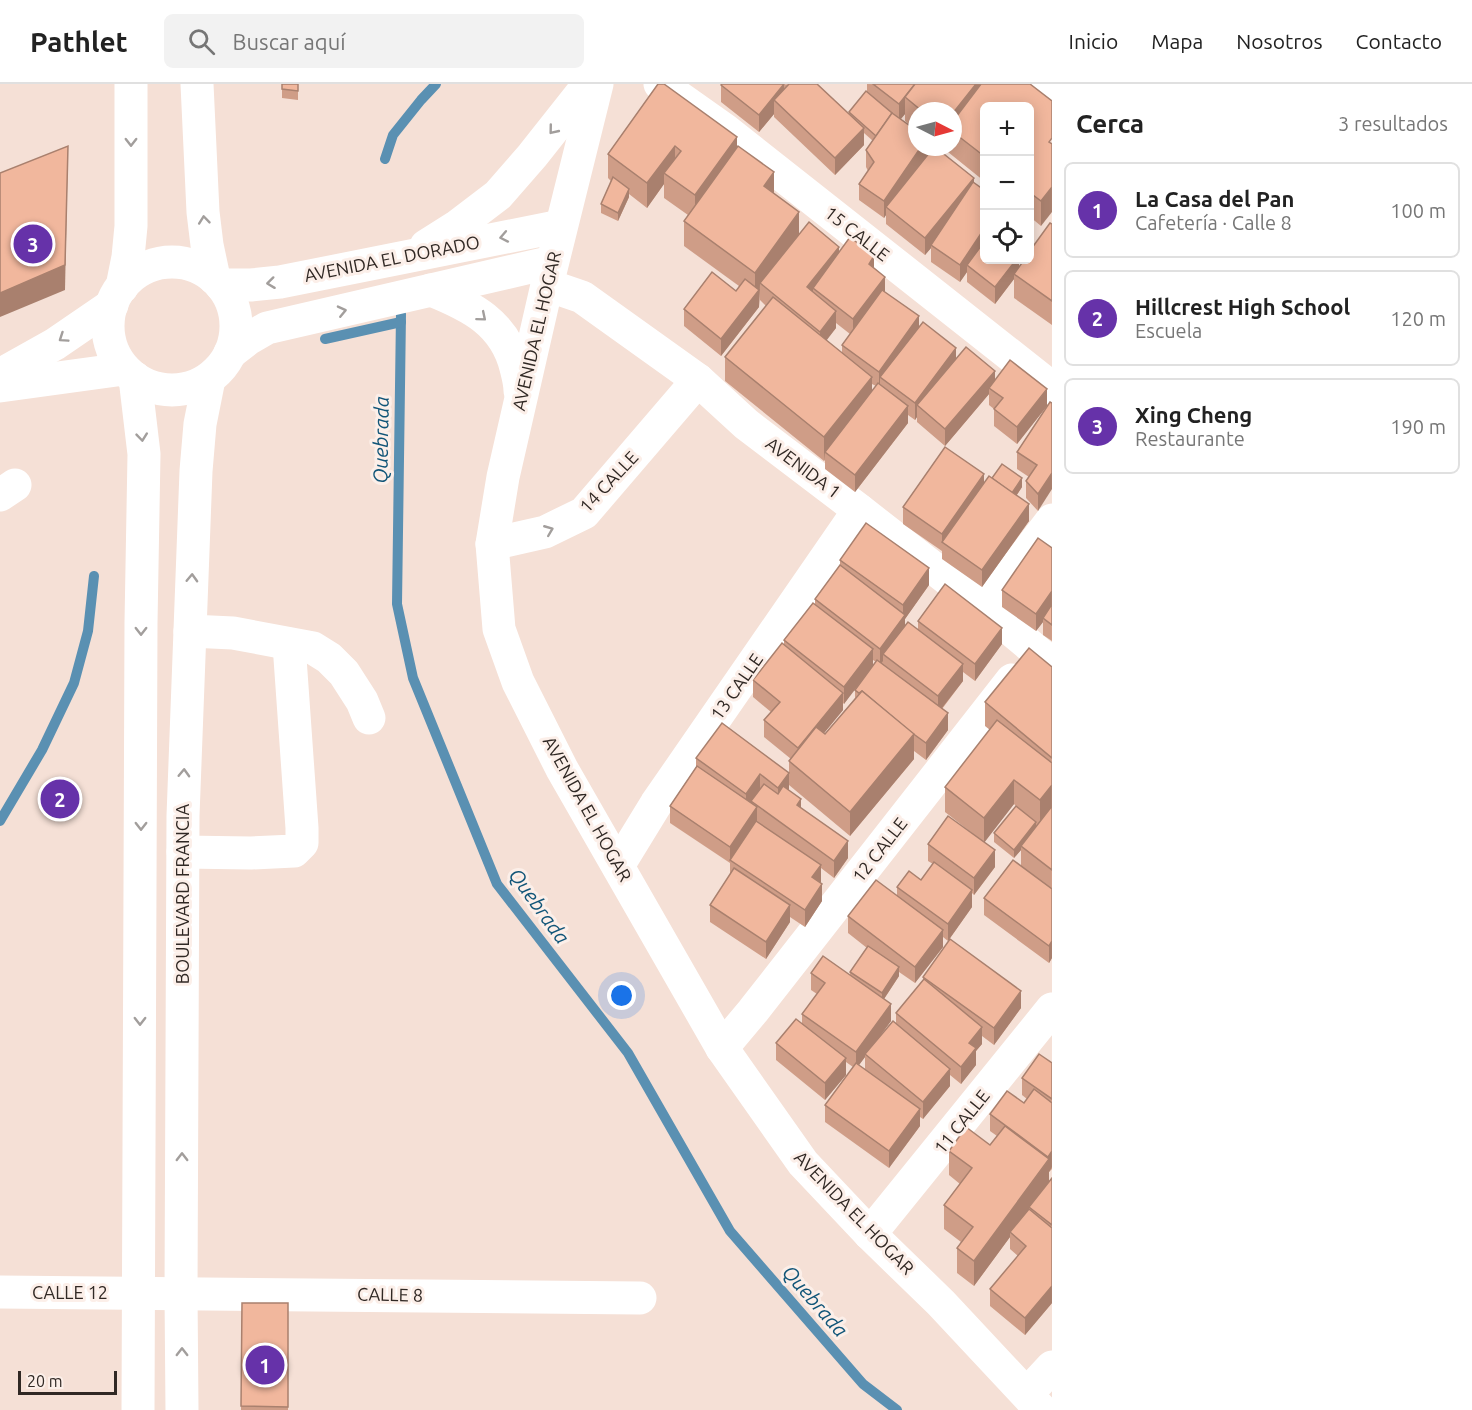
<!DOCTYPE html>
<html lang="es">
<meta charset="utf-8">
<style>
body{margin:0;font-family:Ubuntu,sans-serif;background:#f2f2f2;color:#222}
.controls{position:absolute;right:18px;top:18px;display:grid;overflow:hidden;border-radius:9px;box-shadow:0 3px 15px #0003}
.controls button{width:54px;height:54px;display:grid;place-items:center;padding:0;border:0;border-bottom:2px solid #e0e0e0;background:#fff;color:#222;font:30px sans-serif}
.compass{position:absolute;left:908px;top:18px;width:54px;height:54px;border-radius:50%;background:#fff;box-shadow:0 3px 15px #0003;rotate:96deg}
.scale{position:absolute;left:18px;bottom:15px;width:99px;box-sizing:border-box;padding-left:6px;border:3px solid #302824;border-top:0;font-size:16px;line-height:21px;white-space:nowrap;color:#302824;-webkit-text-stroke:4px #fcefe9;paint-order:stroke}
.you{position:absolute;left:622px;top:912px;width:21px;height:21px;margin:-15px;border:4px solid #fff;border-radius:50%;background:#1a73e8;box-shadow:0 0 0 9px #1a73e833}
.badge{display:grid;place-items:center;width:39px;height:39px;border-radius:50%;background:#6632a9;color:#fff;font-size:20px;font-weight:700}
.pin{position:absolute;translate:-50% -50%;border:3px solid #fff;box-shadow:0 2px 6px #0006}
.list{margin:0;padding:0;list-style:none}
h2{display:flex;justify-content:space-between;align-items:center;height:78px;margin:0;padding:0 24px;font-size:26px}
h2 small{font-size:20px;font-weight:400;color:#767676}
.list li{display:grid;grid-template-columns:39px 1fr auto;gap:18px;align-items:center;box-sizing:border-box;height:96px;margin:0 12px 12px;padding:0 12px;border:2px solid #e0e0e0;border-radius:9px}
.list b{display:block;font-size:22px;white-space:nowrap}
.list p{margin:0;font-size:20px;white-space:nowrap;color:#767676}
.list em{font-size:20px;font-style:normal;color:#767676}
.icon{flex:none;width:33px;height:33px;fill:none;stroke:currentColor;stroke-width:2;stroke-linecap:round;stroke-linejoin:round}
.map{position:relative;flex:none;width:1052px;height:1326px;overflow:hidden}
header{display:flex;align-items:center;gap:36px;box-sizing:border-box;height:84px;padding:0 30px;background:#fff;border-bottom:2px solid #e0e0e0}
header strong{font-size:28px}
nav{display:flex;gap:33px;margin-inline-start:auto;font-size:21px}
.search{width:420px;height:54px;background:#f2f2f2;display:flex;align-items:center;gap:15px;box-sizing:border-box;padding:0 21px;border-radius:9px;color:#767676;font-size:22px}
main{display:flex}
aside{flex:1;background:#fff}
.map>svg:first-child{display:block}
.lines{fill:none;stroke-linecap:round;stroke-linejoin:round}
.stream{stroke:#5a90b2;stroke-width:10}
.minor{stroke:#fff;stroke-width:33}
.wall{fill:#cf9d87;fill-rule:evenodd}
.shaded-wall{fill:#a9806e}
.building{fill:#f1b79d;stroke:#a9806e;stroke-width:1.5}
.oneway{stroke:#a29e9c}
.labels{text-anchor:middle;stroke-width:6;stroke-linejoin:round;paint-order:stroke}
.street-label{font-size:18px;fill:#302824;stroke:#fcefe9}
.water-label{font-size:20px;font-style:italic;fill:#115578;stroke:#fcefe9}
</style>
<header>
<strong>Pathlet</strong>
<div class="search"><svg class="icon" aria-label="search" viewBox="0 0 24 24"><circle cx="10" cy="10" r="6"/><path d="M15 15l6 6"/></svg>Buscar aquí</div>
<nav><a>Inicio</a><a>Mapa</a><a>Nosotros</a><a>Contacto</a></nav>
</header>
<main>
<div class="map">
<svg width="1052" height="1326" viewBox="0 0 1052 1326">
<rect width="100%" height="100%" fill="#f5e0d6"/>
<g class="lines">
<!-- stream -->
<g class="stream">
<polyline points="385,75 393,51 421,16 436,0"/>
<polyline points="401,230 397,520 413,594 497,800 628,969 730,1147 863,1300 897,1326"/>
<polyline points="325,255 401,238"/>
<polyline points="0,737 42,666 74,599 88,547 94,492"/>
</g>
<!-- minor -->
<g class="minor">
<polyline points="197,0 203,128 207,161 214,194"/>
<polyline points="597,0 547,201 503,393 492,460 499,545 518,598 562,685 722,964 803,1079 870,1150 941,1219 1041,1326"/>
<polyline points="660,0 725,46 1052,304"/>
<polyline points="1035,0 1052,13"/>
<polyline points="426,162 456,143 498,111 532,72 589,0"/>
<circle cx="172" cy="242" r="64"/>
<polyline points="221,201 251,201 280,198 561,142"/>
<polyline points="547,201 582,213 698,296 746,340 859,426 985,524 1052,580"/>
<polyline points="122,203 128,173 131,142 131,0"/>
<path d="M431,206C471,222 505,239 516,284C518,292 520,299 520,307"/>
<polyline points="230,269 248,255 267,244 552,178"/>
<polyline points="0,291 55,260 112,221"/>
<polyline points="135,294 144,370 141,539 138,1326"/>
<polyline points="0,302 124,285"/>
<polyline points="0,411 15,401"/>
<polyline points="492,460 545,448 584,429 698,296"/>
<polyline points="985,524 1052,436"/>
<polyline points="190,547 233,549 313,564 329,574 344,589 362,617 369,634"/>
<polyline points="183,768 251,769 294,767 302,759 302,744 289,560"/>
<polyline points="618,782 656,720 859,426"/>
<polyline points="722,964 753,927 1012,596"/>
<polyline points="870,1150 1052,925"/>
<polyline points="0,1208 640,1214"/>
<polyline points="1027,1310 1052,1283"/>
<polyline points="182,1326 181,1209 183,732 196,387 200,340 209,295"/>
</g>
</g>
<!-- wall -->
<g class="wall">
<polygon points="282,0 298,0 298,16 282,14"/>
<path d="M658,0L737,64L774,110L799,150L874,184L885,208L919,243L956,274L995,296L1047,322L1017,360L994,342V325L989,321V310L945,362L917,338V333L915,336L908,331V339L855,408L825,385V376L824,377L725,297V273L766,222L760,216V208L759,223L721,272L684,242V225L736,207L739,202L684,162V137L688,131L664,114V100L647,124L629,110V113L618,137L601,129V120L611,97L608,94V70ZM836,239L850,250L842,261V269L826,256L836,244ZM872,300L876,302L872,307Z"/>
<path d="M817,0L849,30V28L867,8V0H1030L1052,17L1041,142L1029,132V22H984V97L948,68V63H953V27H917V63H928V71L974,98L984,176H1019V183L1052,140V241L1014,214V195L995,220L967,198V188L960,198L931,178V164L925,171L886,140V131L884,134L859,116V100L868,87L866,83V66L873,57L864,49V61L835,91L774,33V30L759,48L721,18V1ZM905,30V37L911,42L901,35Z"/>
<polygon points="936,63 945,63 942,68"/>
<polygon points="1050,318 1038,427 1026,414 1026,397 1029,393 1017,385 1017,368"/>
<polygon points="992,394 1022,403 1016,412 1029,437 982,503 942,475 942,466 942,467 903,440 903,423 984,399"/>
<polygon points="1052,464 1052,557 1043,551 1043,538 1036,547 1002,523 1002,506"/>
<path d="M840,476L929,501L905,535V541L918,546V537L1002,560L975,597L963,588V597L942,625L948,646L926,676L914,667V675L850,752L789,701V706L801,724L848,774L834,794L821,784L820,799L822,817L805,843L790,833V838L766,875L710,838V821L730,791V779L670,739V722L696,683V674L789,688V677L791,675L764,653V636L771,628L753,613V596L784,561V556L815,520V515L840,481ZM873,576L876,578L855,606V614L825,650L824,649L843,626V619L844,620Z"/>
<path d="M1052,583V874L1049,879L984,831V814L1021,782V766L1014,774L994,758V749L1016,722L1014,720L984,758L995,783L974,811L972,809V823L948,857L943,853V863L915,899L899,888V892L884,915L891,937L879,953L896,939V929L923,896V893L1021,924L994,961L982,952V960L976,967V981L961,1000L950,991V1002L923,1035L920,1033V1042L889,1084L825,1038V1021L853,983L846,978V991L825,1016L776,976V959L802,940V930L817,910L811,906V889L850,891V888L867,864L848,849V832L897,812V803L921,796L933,780L928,777V760L977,753L945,728V703L990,646L985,642V618ZM865,973V985L859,981Z"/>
<path d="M1052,979V1219L1025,1251L990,1222V1205L1018,1172L1010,1165V1153L974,1202L957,1189V1164L961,1158L944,1145V1121L960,1100L949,1091V1067L990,1061L997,1052L990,1047V1030L1024,1019L1027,1015L1022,1011V994ZM1052,1085V1094L1049,1097V1088Z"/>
<polygon points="242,1219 288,1219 288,1326 241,1326"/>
</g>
<!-- shaded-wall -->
<g class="shaded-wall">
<polygon points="784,0 784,17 774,16 774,30 759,48 759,31"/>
<polygon points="976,0 994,0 953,48 953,29"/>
<polygon points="905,13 905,30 899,37 899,20"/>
<polygon points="864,44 864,61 835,91 835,74"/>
<polygon points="737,53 737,78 695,136 695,111"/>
<polygon points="68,62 65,206 0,233 0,209"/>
<polygon points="675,62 675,87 664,89 664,100 647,124 647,99"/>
<polygon points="921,63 928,63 928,71 886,123 886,131 884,134 884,117"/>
<polygon points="774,88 774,113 764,102"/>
<polygon points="974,94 974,111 931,161 931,164 925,171 925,154"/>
<polygon points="1052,103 1052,128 1041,142 1041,117"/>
<polygon points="629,105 629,113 618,137 618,129"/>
<polygon points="799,128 799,153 760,199 759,223 721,272 721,255 755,211 755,189"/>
<polygon points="984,145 984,162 967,181 967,188 960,198 960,181"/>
<polygon points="839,163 839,180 813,204 813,213 807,203"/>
<polygon points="874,172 874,189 869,180"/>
<polygon points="1016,176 1019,176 1019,189 1014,190 1014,195 995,220 995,203"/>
<polygon points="885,193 885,210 853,252 853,235"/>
<polygon points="836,227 836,244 820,265 820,248"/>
<polygon points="919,232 919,249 880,293 880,302 879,305 879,288"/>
<polygon points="956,264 956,281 917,321 917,333 915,336 915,319"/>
<polygon points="995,287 995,303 989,304 989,310 945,362 945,345"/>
<polygon points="872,293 872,317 825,368 824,377 824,353"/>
<polygon points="1047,305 1047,322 1017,360 1017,343"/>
<polygon points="908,322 908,339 855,408 855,391"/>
<polygon points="1052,389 1052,405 1038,427 1038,410"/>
<polygon points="984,390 984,407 942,458 942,467 942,450"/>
<polygon points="1022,394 1022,403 1011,420 1011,411"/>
<polygon points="1029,420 1029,437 982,503 982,486"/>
<polygon points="929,484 929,501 905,535 905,548 883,570 883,577 880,581 880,565 903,533 903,521"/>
<polygon points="1052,507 1052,524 1043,534 1043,538 1036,547 1036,530"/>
<polygon points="1002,544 1002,560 975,597 975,580"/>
<polygon points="873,565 873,582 844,620 844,603"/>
<polygon points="963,580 963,597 938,629 938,612"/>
<polygon points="843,609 843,626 798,681 798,664"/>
<polygon points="948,629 948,646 926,676 926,659"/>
<polygon points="914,650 914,675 850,752 850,728"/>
<polygon points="789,689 789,705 778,721 778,704"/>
<polygon points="760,690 760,707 746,727 746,710"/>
<polygon points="1014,696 1014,720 984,759 984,734"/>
<polygon points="1052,701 1052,725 1040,741 1040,716"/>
<polygon points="801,715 801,731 797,721"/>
<polygon points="757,723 757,740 730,776 730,780 730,763"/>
<polygon points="1036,738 1036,747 1021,762 1021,766 1014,774 1014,766"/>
<polygon points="848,757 848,774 834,794 834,777"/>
<polygon points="995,766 995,783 974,811 974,794"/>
<polygon points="821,781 821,798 812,810 812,793"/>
<polygon points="822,800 822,817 805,843 805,826"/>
<polygon points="972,806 972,823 948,857 948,840"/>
<polygon points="790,821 790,838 766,875 766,858"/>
<polygon points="943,846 943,863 915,899 915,883"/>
<polygon points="1052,857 1052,874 1049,879 1049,862"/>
<polygon points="899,883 899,892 882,918 882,909"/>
<polygon points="1021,907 1021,924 994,961 994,944"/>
<polygon points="891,920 891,937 866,971 865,970 865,973 856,985 856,968"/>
<polygon points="982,943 982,960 976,967 976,981 961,1000 961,983 969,959"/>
<polygon points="846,974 846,991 825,1016 825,999"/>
<polygon points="950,985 950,1002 923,1035 923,1018"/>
<polygon points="920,1025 920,1042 889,1084 889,1067"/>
<polygon points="1052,1067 1052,1083 1049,1088 1049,1100 1029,1123 1029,1128 1010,1148 1010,1153 974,1202 974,1177 1048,1077 1048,1073"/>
<polygon points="1052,1202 1052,1219 1025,1251 1025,1234"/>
</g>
<!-- building -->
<g class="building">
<polygon points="282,0 298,0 298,7 282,5"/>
<polygon points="658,0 664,0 737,53 695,111 664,89 681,67 675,62 647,99 608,70"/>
<polygon points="722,0 784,0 759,31 721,1"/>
<polygon points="789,0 817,0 864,44 835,74 774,16"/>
<polygon points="873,0 915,0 899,20"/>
<polygon points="915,0 976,0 953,29 953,27 922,27 905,13"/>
<polygon points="981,0 1030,0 1052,17 1052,54 1049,58 1052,60 1052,103 1041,117 1029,108 1029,22 984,22 984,72 953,48 953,37"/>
<polygon points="866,7 892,29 876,52 849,28"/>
<polygon points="892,29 917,47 917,63 921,63 884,117 859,100 874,78 866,66"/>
<polygon points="68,62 65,181 0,209 0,89"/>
<polygon points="738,62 774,88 764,102 799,128 755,189 684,137"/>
<polygon points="934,63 935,63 974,94 925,154 886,123"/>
<polygon points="613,93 629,105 618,129 601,120"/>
<polygon points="973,98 984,106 984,145 960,181 931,161"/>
<polygon points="809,138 839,163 807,203 836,227 820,248 760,199"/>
<polygon points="1050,139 1052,140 1052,217 1014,190 1024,176 1029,176 1029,168"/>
<polygon points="850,153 874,172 869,180 885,193 853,235 813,204"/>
<polygon points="984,158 984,176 1016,176 995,203 967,181"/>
<polygon points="712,188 736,207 745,195 759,206 721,255 684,225"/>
<polygon points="882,206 919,232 879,288 842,261"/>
<polygon points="773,213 872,293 824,353 725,273"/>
<polygon points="923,238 956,264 915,319 880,293"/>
<polygon points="966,263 995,287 945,345 917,321"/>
<polygon points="1010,276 1047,305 1017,343 994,325 1003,314 989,304"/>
<polygon points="878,299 908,322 855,391 825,368"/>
<polygon points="1050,318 1052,319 1052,389 1038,410 1026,397 1037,381 1017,368"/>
<polygon points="945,363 984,390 942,450 903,423"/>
<polygon points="1002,380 1022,394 1012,409 992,394"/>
<polygon points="989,392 1029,420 982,486 942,458"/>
<polygon points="866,439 929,484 903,521 840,476"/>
<polygon points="1038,454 1052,464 1052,507 1036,530 1002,506"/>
<polygon points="840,481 905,531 880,565 815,515"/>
<polygon points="945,500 1002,544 975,580 918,537"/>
<polygon points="813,519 873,565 844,603 784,556"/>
<polygon points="1052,520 1052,541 1043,534"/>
<polygon points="908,538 963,580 938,612 883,570"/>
<polygon points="782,559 843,609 798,664 764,636 780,618 753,596"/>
<polygon points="1029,564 1052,583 1052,674 985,618"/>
<polygon points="877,576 948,629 926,659 908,646 862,607 859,609 855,606"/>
<polygon points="862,607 914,650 850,728 789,677 816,643 825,650"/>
<polygon points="997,636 1052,679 1052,701 1040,716 1014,696 984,734 945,703"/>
<polygon points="722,639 789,689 778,704 760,690 746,710 696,674"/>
<polygon points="697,682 757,723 730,763 670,722"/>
<polygon points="764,700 778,710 783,702 801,715 797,721 848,757 834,777 751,717"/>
<polygon points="1016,722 1036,738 1014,766 994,749"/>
<polygon points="1052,722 1052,786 1021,762"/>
<polygon points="948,732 995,766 974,794 928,760"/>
<polygon points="756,737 821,781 812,793 822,800 805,826 730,776"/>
<polygon points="1013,776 1052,805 1052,857 1049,862 984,814"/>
<polygon points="934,778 972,806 948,840 897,803 909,787 921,796"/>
<polygon points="734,784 790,821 766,858 710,821"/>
<polygon points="876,796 943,846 915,883 848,832"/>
<polygon points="950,855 1021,907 994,944 923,893"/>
<polygon points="868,862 899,883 882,909 850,888"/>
<polygon points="823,872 891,920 856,968 802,930 825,899 811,889"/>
<polygon points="924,895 982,943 969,959 976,964 961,983 896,929"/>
<polygon points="796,935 846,974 825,999 776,959"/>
<polygon points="893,937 950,985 923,1018 865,970"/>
<polygon points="1039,970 1052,979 1052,1015 1022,994"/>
<polygon points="856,979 920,1025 889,1067 825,1021"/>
<polygon points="1034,1005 1052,1019 1052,1067 1048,1073 990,1030 1007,1007 1024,1019"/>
<polygon points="1005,1042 1049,1075 974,1177 957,1164 973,1143 944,1121 972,1084 949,1067 966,1043 990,1061"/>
<polygon points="1052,1094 1052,1141 1029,1123"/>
<polygon points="1029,1125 1052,1144 1052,1202 1025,1234 990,1205 1026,1162 1010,1148"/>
<polygon points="242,1219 288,1219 288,1323 241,1322"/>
</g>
<!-- one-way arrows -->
<defs><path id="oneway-chevron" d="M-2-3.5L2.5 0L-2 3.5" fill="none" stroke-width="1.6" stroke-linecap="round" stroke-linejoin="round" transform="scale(1.5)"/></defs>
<g class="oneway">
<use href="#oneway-chevron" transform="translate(553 46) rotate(129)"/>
<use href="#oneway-chevron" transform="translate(131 58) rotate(90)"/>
<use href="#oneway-chevron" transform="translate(204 136) rotate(-96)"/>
<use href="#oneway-chevron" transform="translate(504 153) rotate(169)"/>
<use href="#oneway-chevron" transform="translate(271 199) rotate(173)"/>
<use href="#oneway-chevron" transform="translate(342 227) rotate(-13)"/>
<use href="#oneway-chevron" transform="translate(482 233) rotate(40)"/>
<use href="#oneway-chevron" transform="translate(63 254) rotate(146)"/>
<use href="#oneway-chevron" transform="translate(142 353) rotate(84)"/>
<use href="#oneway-chevron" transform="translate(549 446) rotate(-22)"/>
<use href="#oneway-chevron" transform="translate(192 494) rotate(-88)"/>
<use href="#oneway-chevron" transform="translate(141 547) rotate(90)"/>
<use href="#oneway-chevron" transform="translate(184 689) rotate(-88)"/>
<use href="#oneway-chevron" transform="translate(141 742) rotate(90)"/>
<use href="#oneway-chevron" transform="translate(140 937) rotate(90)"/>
<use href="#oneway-chevron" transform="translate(182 1073) rotate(-90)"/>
<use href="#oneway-chevron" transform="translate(182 1268) rotate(-90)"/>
</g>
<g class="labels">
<!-- street labels -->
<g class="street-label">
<text transform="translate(857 150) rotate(38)" y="6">15 CALLE</text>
<text transform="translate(392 175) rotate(-11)" y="6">AVENIDA EL DORADO</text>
<text transform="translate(537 247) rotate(-77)" y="6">AVENIDA EL HOGAR</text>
<text transform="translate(803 384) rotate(37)" y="6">AVENIDA 1</text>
<text transform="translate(609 398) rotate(-47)" y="6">14 CALLE</text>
<text transform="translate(737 603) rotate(-55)" y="6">13 CALLE</text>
<text transform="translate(587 725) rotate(61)" y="6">AVENIDA EL HOGAR</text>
<text transform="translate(880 766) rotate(-52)" y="6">12 CALLE</text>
<text transform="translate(183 810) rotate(-90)" y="6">BOULEVARD FRANCIA</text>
<text transform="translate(962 1038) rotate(-51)" y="6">11 CALLE</text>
<text transform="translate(854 1129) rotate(46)" y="6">AVENIDA EL HOGAR</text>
<text x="70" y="1215">CALLE 12</text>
<text transform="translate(390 1211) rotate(1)" y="6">CALLE 8</text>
</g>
<!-- water labels -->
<g class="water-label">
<text transform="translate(381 356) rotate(-89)" y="7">Quebrada</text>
<text transform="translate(539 822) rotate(54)" y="7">Quebrada</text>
<text transform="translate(815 1217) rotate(49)" y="7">Quebrada</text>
</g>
</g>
</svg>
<div class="controls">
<button>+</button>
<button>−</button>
<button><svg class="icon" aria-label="locate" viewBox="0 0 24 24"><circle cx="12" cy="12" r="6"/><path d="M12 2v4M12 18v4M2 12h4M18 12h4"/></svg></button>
</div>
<svg class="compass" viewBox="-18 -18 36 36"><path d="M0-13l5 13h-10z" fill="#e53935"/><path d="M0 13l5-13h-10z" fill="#767676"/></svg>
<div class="scale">20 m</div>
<div class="you"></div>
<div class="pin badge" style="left:265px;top:1281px">1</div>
<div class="pin badge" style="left:60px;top:715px">2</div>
<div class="pin badge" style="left:33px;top:160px">3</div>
</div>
<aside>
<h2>Cerca<small>3 resultados</small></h2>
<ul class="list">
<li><span class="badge">1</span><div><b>La Casa del Pan</b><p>Cafetería · Calle 8</p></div><em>100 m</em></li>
<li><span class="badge">2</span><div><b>Hillcrest High School</b><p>Escuela</p></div><em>120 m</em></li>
<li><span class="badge">3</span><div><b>Xing Cheng</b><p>Restaurante</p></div><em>190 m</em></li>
</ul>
</aside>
</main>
